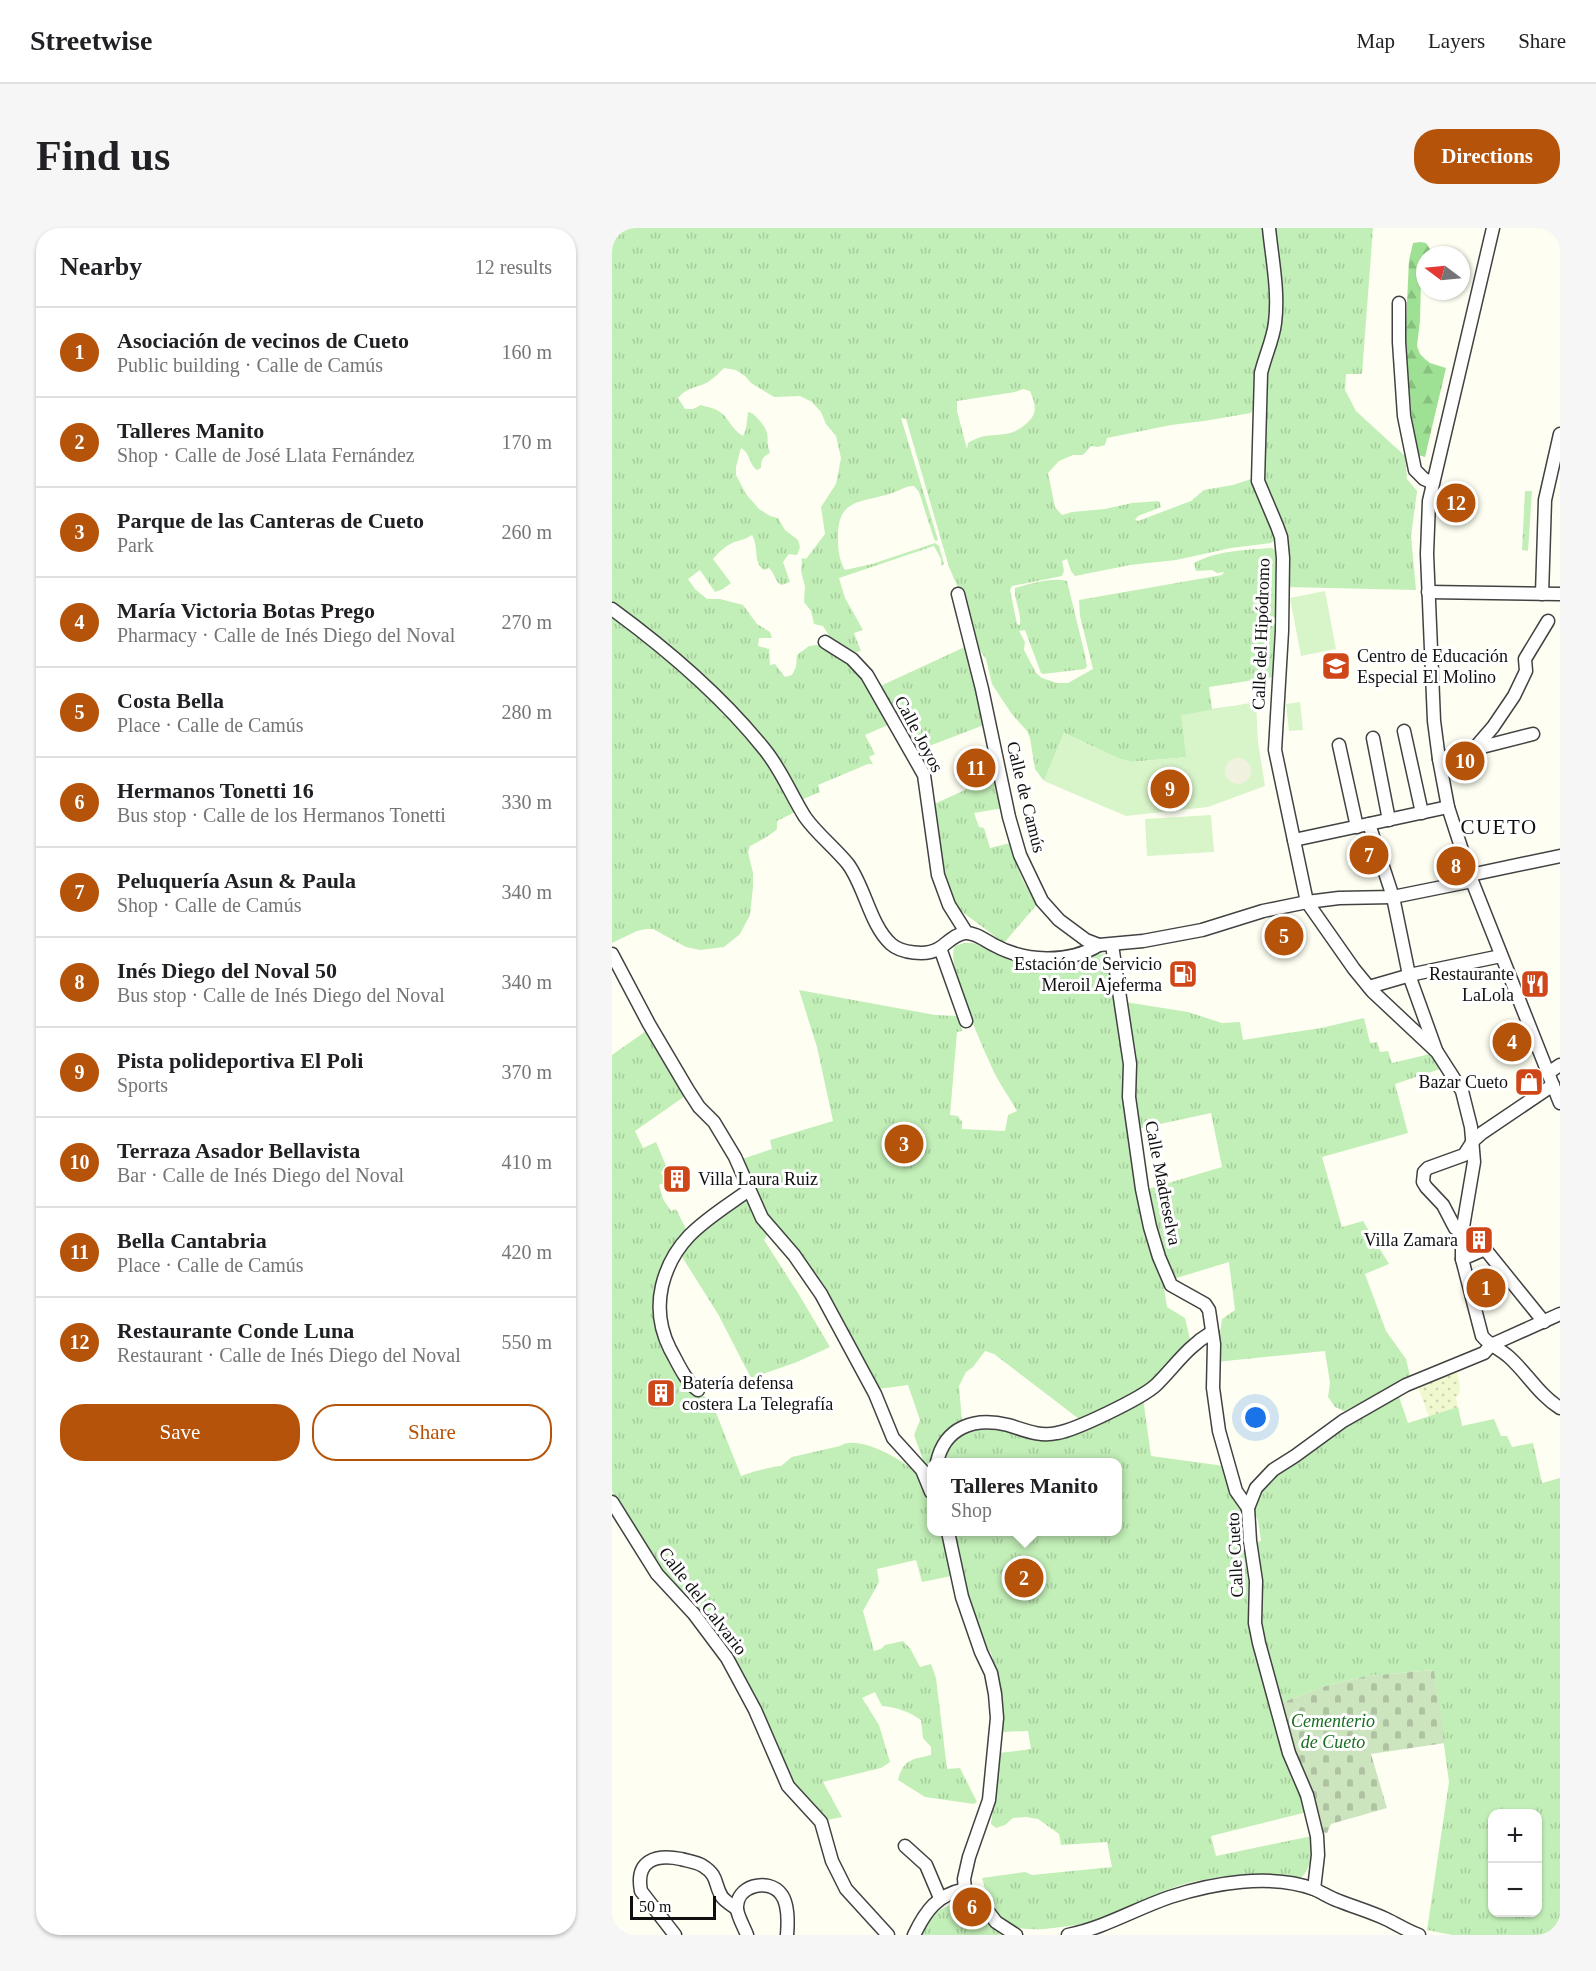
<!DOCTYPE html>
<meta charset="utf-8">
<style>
body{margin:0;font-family:Georgia,serif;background:#f6f6f6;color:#202124}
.controls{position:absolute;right:18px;bottom:18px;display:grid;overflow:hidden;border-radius:12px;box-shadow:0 2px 4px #0004}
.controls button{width:54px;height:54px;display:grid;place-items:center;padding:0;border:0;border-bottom:2px solid #e0e0e0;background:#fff;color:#202124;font:30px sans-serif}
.compass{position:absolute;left:804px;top:18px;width:54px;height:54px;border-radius:50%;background:#fff;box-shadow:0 2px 4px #0004;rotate:286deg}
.scale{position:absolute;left:18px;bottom:15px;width:86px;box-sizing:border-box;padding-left:6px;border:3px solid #0f0f0f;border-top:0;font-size:16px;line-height:21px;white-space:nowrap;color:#0f0f0f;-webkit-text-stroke:4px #fff;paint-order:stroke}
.you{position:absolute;left:644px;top:1190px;width:21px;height:21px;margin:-15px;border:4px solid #fff;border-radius:50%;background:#1a73e8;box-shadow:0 0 0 9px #1a73e833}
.badge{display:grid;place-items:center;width:39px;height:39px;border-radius:50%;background:#b45309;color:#fff;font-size:20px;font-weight:700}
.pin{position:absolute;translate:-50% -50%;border:3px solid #fff;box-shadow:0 2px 6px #0006}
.popup{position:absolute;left:315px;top:1230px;width:195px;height:78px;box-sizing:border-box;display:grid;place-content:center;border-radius:12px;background:#fff;filter:drop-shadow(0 2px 4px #0005);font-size:20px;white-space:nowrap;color:#757577}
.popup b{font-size:22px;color:#202124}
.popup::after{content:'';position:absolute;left:50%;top:100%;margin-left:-12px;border:12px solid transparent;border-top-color:#fff}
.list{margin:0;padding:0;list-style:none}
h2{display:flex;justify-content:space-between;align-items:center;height:78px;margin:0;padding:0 24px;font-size:26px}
h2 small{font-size:20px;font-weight:400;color:#757577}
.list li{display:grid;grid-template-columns:39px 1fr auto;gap:18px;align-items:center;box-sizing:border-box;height:90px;padding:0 24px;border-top:2px solid #e0e0e0}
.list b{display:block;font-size:22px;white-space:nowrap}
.list p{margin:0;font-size:20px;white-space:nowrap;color:#757577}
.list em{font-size:20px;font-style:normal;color:#757577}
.actions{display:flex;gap:12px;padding:18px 24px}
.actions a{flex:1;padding:14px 0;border:2px solid #b45309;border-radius:24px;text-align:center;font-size:21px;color:#b45309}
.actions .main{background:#b45309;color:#fff}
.map{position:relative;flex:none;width:948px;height:1707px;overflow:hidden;border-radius:24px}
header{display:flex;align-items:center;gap:36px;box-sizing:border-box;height:84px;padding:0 30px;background:#fff;border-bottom:2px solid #e0e0e0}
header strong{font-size:28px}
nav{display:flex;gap:33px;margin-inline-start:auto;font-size:21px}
.intro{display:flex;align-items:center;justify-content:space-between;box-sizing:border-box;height:144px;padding:0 36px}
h1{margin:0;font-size:42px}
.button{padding:15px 27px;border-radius:24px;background:#b45309;color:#fff;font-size:21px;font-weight:700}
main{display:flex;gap:36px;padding:0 36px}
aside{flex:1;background:#fff;border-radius:24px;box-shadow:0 2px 4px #0004}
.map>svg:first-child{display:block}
.farmland{fill:url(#farmland-dots)}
.grass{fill:url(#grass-tufts);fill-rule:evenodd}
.forest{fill:url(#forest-firs)}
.cemetery{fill:url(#cemetery-stones)}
.pitch{fill:#d8f4c9}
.plaza{fill:#f1f1df}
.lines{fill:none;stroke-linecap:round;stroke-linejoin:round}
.minor-casing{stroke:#424242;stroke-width:15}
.minor{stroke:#fff;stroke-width:12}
.labels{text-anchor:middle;stroke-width:6;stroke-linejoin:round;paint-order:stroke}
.street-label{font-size:18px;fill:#0f0f0f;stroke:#fff}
.poi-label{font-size:18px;fill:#0f0f0f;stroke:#fff;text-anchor:end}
.park-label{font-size:18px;font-style:italic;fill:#186f21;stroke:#fff}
.quarter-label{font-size:21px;letter-spacing:1.5px;fill:#0f0f0f;stroke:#fff}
</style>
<header>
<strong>Streetwise</strong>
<nav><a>Map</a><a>Layers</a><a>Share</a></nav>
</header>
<div class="intro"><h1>Find us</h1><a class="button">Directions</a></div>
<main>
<aside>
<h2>Nearby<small>12 results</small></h2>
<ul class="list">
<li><span class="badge">1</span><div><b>Asociación de vecinos de Cueto</b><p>Public building · Calle de Camús</p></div><em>160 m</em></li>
<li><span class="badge">2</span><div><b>Talleres Manito</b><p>Shop · Calle de José Llata Fernández</p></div><em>170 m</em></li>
<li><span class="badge">3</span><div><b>Parque de las Canteras de Cueto</b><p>Park</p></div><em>260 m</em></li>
<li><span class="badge">4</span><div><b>María Victoria Botas Prego</b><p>Pharmacy · Calle de Inés Diego del Noval</p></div><em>270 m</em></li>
<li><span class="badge">5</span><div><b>Costa Bella</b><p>Place · Calle de Camús</p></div><em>280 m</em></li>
<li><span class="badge">6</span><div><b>Hermanos Tonetti 16</b><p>Bus stop · Calle de los Hermanos Tonetti</p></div><em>330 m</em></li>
<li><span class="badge">7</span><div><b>Peluquería Asun &amp; Paula</b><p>Shop · Calle de Camús</p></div><em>340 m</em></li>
<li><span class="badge">8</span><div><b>Inés Diego del Noval 50</b><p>Bus stop · Calle de Inés Diego del Noval</p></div><em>340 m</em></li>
<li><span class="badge">9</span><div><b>Pista polideportiva El Poli</b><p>Sports</p></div><em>370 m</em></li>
<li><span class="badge">10</span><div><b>Terraza Asador Bellavista</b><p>Bar · Calle de Inés Diego del Noval</p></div><em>410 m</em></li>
<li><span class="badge">11</span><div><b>Bella Cantabria</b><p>Place · Calle de Camús</p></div><em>420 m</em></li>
<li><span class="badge">12</span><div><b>Restaurante Conde Luna</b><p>Restaurant · Calle de Inés Diego del Noval</p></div><em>550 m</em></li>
</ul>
<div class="actions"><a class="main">Save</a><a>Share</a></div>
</aside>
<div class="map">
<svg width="948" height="1707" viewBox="0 0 948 1707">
<defs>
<pattern id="farmland-dots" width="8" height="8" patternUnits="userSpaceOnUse" patternTransform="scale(1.5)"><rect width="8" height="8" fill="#eff8ce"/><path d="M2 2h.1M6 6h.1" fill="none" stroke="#ccd3b0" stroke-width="1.8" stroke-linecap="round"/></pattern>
<pattern id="grass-tufts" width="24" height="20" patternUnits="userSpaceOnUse" patternTransform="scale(1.5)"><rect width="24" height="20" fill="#c2eeb7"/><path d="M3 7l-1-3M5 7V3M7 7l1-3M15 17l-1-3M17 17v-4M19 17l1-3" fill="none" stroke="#a6cb9c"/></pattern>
<pattern id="forest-firs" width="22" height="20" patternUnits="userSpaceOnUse" patternTransform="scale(1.5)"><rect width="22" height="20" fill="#9fe194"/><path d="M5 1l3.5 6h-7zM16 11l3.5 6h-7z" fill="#88c07e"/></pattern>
<pattern id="cemetery-stones" width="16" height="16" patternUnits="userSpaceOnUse" patternTransform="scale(1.5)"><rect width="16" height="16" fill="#cde5bf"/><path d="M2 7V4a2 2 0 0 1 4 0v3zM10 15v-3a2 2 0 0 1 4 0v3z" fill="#afc3a3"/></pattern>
</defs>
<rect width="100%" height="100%" fill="#fefff2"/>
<!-- farmland -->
<polygon class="farmland" points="844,1140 848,1157 847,1166 844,1170 846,1179 817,1189 805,1156"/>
<!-- grass -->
<g class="grass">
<path d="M0,0H650L658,73L657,97L645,137L641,181L639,185L592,193L559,197L495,210L493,217L486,219L479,218L471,227H461L447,233L436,245L443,279L450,287L460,284L493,281L520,275L547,273L549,279L526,288L523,292L526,293L579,273L592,262L621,257L639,251L642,253L643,262L663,312L659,315L619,320L564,332L518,337L463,348L459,343L455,331L450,333L452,343L450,348L400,358L398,362L405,396L408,397C410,386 402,373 403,360C418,356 439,349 455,353L473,427L475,438L473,441L431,446L429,445L413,402L407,403L413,414L412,422L424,445L430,450L445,455H456L481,441L468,388L467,372L610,347L612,344L605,345L600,342L584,343L582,335C606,322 634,322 660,320L665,324L667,374L662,449L597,459L600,481L636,476L573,512L575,529L520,534L508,531L452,505L432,553L423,541L418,510L415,503L399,485L380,456L374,431L364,417L349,363L346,360L337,339L294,191L289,190L326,312L324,313L322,311L307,264L302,258C294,257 288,263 280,265C251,275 225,269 226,310C226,320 227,333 233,342L260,336L323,315L327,318L332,336L329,338V331L322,318L227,350L233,370L251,402L242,405L249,423L239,426L223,417L211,398L202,396L199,383L192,374L193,359L189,343L190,330L194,331L213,306L209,279L224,256L229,230L224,208L214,196L209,184L200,174L188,168L162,169L139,155L133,148L124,142L112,140C107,145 102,150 96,154C86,160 74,159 66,170L73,181H81L89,177C95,179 103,180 108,184C118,191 118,200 131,208L134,201L136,184C143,186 143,188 148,193C161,209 152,209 158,225C151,228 149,232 149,240L145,242C137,237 138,224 129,220L124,239V247L134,266L147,281L158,288L166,290L173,302L186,312L188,319L185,327L177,326L171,334L178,354L170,357C163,355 163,345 157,340L152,342C140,333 148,322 140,307C134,311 132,311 126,313C116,315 107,324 101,331L119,355L111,361L103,364L88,342L76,351L83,361L95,371H108L131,377L145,396L158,404L160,410H147L146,418L157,421L158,437L163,436L173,449L180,447L184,439L185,427L197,418L205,417L232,431L246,442L278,496L253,507L263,526L257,529L261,536H256L206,557L208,564L189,572L172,541L11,382L0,375ZM411,161L418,163C423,175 426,184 417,193C396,215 378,200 356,215L355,221L345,183V173L403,164Z"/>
<polygon points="663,0 761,0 750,146 734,146 733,162 744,183 793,228 795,251 805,263 799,308 804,362 675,359 675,304 655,266 652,255 654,141 670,99 666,19"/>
<polygon points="913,263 920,263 916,323 910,322"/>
<path d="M0,386L48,427L68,441L100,472L111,487L123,494L151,525L185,583L165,593V601C158,608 147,613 138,618L136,624L141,645V659L138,687L128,706L112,719L88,722L74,719L41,701H34L25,703L0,715Z"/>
<polygon points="355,418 372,497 304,523 264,460"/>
<path d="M386,547L391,580L362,585L367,599L372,600L378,620L398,615C404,636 410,659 427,674L392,715L345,680L335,663L320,577Z"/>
<path d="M352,715H361L405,731L425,735L495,725L513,837L515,898L522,941L551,1054L555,1079L573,1090L578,1111L565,1127L530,1162L467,1191L382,1126L373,1123L361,1139L354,1144L347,1158L350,1193L334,1205L322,1234H319V1254L302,1207L308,1192L296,1157L266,1161L152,984L130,931L160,921L158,912L221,893L205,819L187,762L323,787L346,788L350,803L345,804L338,887L346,888L350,894V901L393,903L396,887L405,883C399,872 391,861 385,850C375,830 332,735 343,718Z"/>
<polygon points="513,774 576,784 610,795 628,794 631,812 709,800 752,790 758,815 765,814 768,824 776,823 780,835 818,826 828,841 783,856 796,905 710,929 730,999 751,993 777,1036 753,1046 774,1103 794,1131 798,1148 784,1158 732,1183 723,1179 716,1169 718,1155 713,1123 604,1134 610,1091 623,1082 617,1034 558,1052 551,1034 536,961 610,939 599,885 525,901"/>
<path d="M34,803L73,868L23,903L31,920L44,914L55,940L49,944L54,954L47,957L51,971L59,983L64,981L75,1003L55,1028L44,1084L80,1164L97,1170L101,1177L129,1248C133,1246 165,1237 169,1238L180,1229L228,1218C246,1205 296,1234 309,1249C320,1262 319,1287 319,1304H329L336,1326L339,1348L310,1354L304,1332L265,1341L267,1354L251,1383L262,1423L269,1421L273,1417L291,1413L298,1420L308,1439L319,1436L324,1450L335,1541L348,1540L365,1574L362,1576L313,1569L286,1552C292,1530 300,1532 319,1527V1519L311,1510L309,1492C298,1484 284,1479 270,1478L263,1464L250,1470L267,1497L278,1534L269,1540L211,1554L230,1589L215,1592L176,1550L130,1448L49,1343L3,1274L0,1262V827ZM45,1152L48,1156H63V1167L50,1168L46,1172L38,1170L35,1162L39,1155Z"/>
<polygon points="136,969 156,1005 152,1012 186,1065 218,1119 185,1134 139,1150 106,1086 67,1024 75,1013"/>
<path d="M786,1166L796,1195L846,1179L850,1198L882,1191L889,1208H895L900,1219L921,1215L930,1255L948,1250V1707H840L815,1702L837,1554L822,1442L754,1448L714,1458L666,1476L650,1400L641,1315L649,1313L646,1292L642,1285L643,1273L655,1251L736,1195ZM880,1586H926V1684H880Z"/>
<path d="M531,1170L539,1228L612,1238L632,1287L638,1346L641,1395L695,1584L599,1608L604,1628L700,1608C700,1624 700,1643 686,1652C648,1647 612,1646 576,1655C546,1662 520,1681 491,1691C475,1696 458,1698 441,1700C425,1702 402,1703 388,1692C377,1682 374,1663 370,1650L413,1644L420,1647L500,1639L495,1614L449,1617L447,1606L426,1591L414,1589L401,1590L393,1597L384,1600L379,1596L387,1525L419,1521L416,1503L389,1504L385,1445L379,1425L369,1411L356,1376L341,1304H505V1234H329L345,1209L360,1200L380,1197L414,1209L435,1213L451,1211Z"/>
<path d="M348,1675L354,1676L353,1678L360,1682L362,1679L389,1707H309C318,1690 327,1677 348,1675Z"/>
</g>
<!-- forest -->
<polygon class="forest" points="808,14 814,15 822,27 813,27 813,43 811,43 809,52 808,93 805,118 808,126 813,131 818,135 834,140 813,229 806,227 802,210 793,118 797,32 801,15"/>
<!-- cemetery -->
<path class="cemetery" d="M822,1442L833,1515L759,1526L775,1580L719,1596L715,1605L709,1604C706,1575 692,1551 682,1525C676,1509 671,1492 666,1476L714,1458L754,1448Z"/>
<!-- pitch -->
<g class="pitch">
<polygon points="713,363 724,421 689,428 678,370"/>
<polygon points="644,474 646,514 653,558 596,579 514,588 432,553 452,505 508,531 520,534 574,529 569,487"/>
<polygon points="688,474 691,502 677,503 674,476"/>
<polygon points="599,587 602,624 535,628 533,591"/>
</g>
<!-- plaza -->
<circle class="plaza" cx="626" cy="543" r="13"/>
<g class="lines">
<!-- minor casing -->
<g class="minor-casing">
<g id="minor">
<path d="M657,0C660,31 667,63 663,95C661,112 653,128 649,145L646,253L665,298L669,309L671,330L670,403L663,522L695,674L742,741L760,763L825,824L850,863L859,899L862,934L850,1005V1031L870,1108C877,1117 888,1121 897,1129C915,1145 927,1167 948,1180"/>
<polyline points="881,0 817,273 815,326 822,493 827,531 836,579 860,653 948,875"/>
<polyline points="787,75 787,114 792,188 803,242 812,251 821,255"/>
<polyline points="816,364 948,366"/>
<polyline points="346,366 370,461 397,589 408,627 430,673 447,692 474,712 487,717 531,713 590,702 651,683 695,674 727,670 781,669 860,653"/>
<polyline points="930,366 933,272 948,206"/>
<path d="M0,381C56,422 110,468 153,522C170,543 179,567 193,589C205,606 222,619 236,636C253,659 258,697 279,716C289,725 314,728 326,721C335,716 342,706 353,705C363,704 374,713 382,717C413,734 456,736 487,717"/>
<polyline points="213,414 240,431 255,447 312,547 326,647 337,677 354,704"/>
<polyline points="792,503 810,585"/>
<polyline points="761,510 777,592"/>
<polyline points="727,517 745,599"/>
<polyline points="862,521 921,506"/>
<polyline points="827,531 862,521 881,499 902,468 914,443 913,431 936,393"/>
<polyline points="757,596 781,669 797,747 824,822"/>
<polyline points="682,612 836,579"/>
<polyline points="858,647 948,628"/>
<polyline points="500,717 518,836 517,869 530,961 538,999 547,1029 559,1057 593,1076 597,1082 602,1116 601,1160 607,1203 624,1263 636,1280"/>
<polyline points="328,720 354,793"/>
<polyline points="0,726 37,796 76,862 87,879 102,894 123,929 150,990 182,1027 209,1066 263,1166 281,1210 310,1242 319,1264"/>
<polyline points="757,759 802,746 889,728"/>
<polyline points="936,845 948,837"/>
<polyline points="850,1005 843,1000 831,977 814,959 811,954 812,944 816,940 852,927 861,913 870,905 941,857"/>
<polyline points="850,1031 873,1021 932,1094"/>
<path d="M86,1162C73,1153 66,1135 58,1121C48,1101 45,1080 50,1058C62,1008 98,990 137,962"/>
<path d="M325,1234C333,1199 362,1189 396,1197C413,1202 427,1209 445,1205C464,1202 530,1170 544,1157C564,1137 575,1119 600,1104"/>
<polyline points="0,1274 45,1346 82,1386 115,1430 143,1482 176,1558 209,1594 220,1633 234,1661 276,1707"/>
<polyline points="336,1304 350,1369 369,1424 379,1445 383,1466 385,1490 377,1572 357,1629 352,1651 353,1661"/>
<polyline points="293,1618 314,1637 328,1670"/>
<polyline points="702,1661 706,1627 705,1608 695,1567 677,1525 647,1415 643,1395 644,1353 638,1313 636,1280 644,1260 661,1242 683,1228 731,1193 794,1157 872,1125 879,1117 948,1086"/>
<path d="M63,1707L29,1663C23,1632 44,1626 69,1631C76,1633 85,1634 91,1638C107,1648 102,1657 110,1669C114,1674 120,1677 125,1681"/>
<path d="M135,1707C132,1699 126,1689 125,1681C123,1658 156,1649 169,1666C177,1676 176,1695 175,1707"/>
<path d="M302,1707C314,1682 325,1667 353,1661L365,1669L384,1694L404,1707"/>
<path d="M456,1707C492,1700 523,1681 558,1669C601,1655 658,1645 702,1661C711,1665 718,1670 727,1673C742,1679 759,1684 774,1691C785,1696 795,1703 807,1707"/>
</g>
</g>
<!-- minor -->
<use href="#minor" class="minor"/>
</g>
<!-- icons -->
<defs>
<g id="school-square" transform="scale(1.5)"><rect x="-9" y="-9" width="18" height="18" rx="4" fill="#cf4718" stroke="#fff"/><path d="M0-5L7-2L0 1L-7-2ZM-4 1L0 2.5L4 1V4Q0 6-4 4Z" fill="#fff"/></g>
<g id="fuel-square" transform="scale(1.5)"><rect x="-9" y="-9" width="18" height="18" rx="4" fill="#cf4718" stroke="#fff"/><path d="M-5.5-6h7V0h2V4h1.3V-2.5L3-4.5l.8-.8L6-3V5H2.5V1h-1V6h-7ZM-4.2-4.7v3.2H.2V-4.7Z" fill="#fff"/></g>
<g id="restaurant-square" transform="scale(1.5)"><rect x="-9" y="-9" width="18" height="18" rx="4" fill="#cf4718" stroke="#fff"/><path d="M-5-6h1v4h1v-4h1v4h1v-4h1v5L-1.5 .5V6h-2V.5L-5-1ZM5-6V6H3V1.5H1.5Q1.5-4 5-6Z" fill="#fff"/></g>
<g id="shop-square" transform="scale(1.5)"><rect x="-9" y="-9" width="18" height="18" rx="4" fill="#cf4718" stroke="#fff"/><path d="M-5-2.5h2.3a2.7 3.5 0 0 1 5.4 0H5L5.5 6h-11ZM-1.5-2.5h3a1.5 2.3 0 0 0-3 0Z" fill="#fff"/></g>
<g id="building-square" transform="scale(1.5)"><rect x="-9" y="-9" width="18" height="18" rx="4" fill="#cf4718" stroke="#fff"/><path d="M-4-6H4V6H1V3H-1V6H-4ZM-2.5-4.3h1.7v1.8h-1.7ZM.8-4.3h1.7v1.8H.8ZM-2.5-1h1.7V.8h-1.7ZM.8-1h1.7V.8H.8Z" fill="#fff"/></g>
</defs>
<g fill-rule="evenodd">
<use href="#school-square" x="724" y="438"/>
<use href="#fuel-square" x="571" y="746"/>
<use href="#restaurant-square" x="923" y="756"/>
<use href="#shop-square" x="917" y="854"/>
<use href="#building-square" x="65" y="951"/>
<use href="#building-square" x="867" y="1012"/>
<use href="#building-square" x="49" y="1165"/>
</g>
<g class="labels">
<!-- street labels -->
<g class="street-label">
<text transform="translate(649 406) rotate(-88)" y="6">Calle del Hipódromo</text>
<text transform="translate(307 506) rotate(62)" y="6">Calle Joyos</text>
<text transform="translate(414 569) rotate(76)" y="6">Calle de Camús</text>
<text transform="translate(551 955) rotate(79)" y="6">Calle Madreselva</text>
<text transform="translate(623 1327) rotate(-93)" y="6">Calle Cueto</text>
<text transform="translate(91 1373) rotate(52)" y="6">Calle del Calvario</text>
</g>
<!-- poi labels -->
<g class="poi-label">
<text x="745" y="434" text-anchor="start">Centro de Educación<tspan x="745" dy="21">Especial El Molino</tspan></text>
<text x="550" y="742">Estación de Servicio<tspan x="550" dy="21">Meroil Ajeferma</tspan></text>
<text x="902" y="752">Restaurante<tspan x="902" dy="21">LaLola</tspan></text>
<text x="896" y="860">Bazar Cueto</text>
<text x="86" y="957" text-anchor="start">Villa Laura Ruiz</text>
<text x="846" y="1018">Villa Zamara</text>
<text x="70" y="1161" text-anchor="start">Batería defensa<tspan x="70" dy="21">costera La Telegrafía</tspan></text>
</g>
<!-- park labels -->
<g class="park-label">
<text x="721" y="1499">Cementerio<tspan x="721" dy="21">de Cueto</tspan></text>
</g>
<!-- quarter labels -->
<g class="quarter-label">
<text x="887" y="606">CUETO</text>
</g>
</g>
</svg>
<div class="controls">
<button>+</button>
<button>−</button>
</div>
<svg class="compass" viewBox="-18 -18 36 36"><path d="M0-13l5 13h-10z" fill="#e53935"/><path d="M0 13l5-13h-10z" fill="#757577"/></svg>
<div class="scale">50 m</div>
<div class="you"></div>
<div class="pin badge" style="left:874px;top:1060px">1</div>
<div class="pin badge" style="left:412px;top:1350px">2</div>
<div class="popup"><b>Talleres Manito</b>Shop</div>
<div class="pin badge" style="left:292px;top:916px">3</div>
<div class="pin badge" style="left:900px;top:814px">4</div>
<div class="pin badge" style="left:672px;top:708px">5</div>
<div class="pin badge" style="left:360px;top:1679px">6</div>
<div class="pin badge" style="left:757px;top:627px">7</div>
<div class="pin badge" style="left:844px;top:638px">8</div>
<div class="pin badge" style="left:558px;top:561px">9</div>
<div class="pin badge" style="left:853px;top:533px">10</div>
<div class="pin badge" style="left:364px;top:540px">11</div>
<div class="pin badge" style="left:844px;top:275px">12</div>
</div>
</main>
